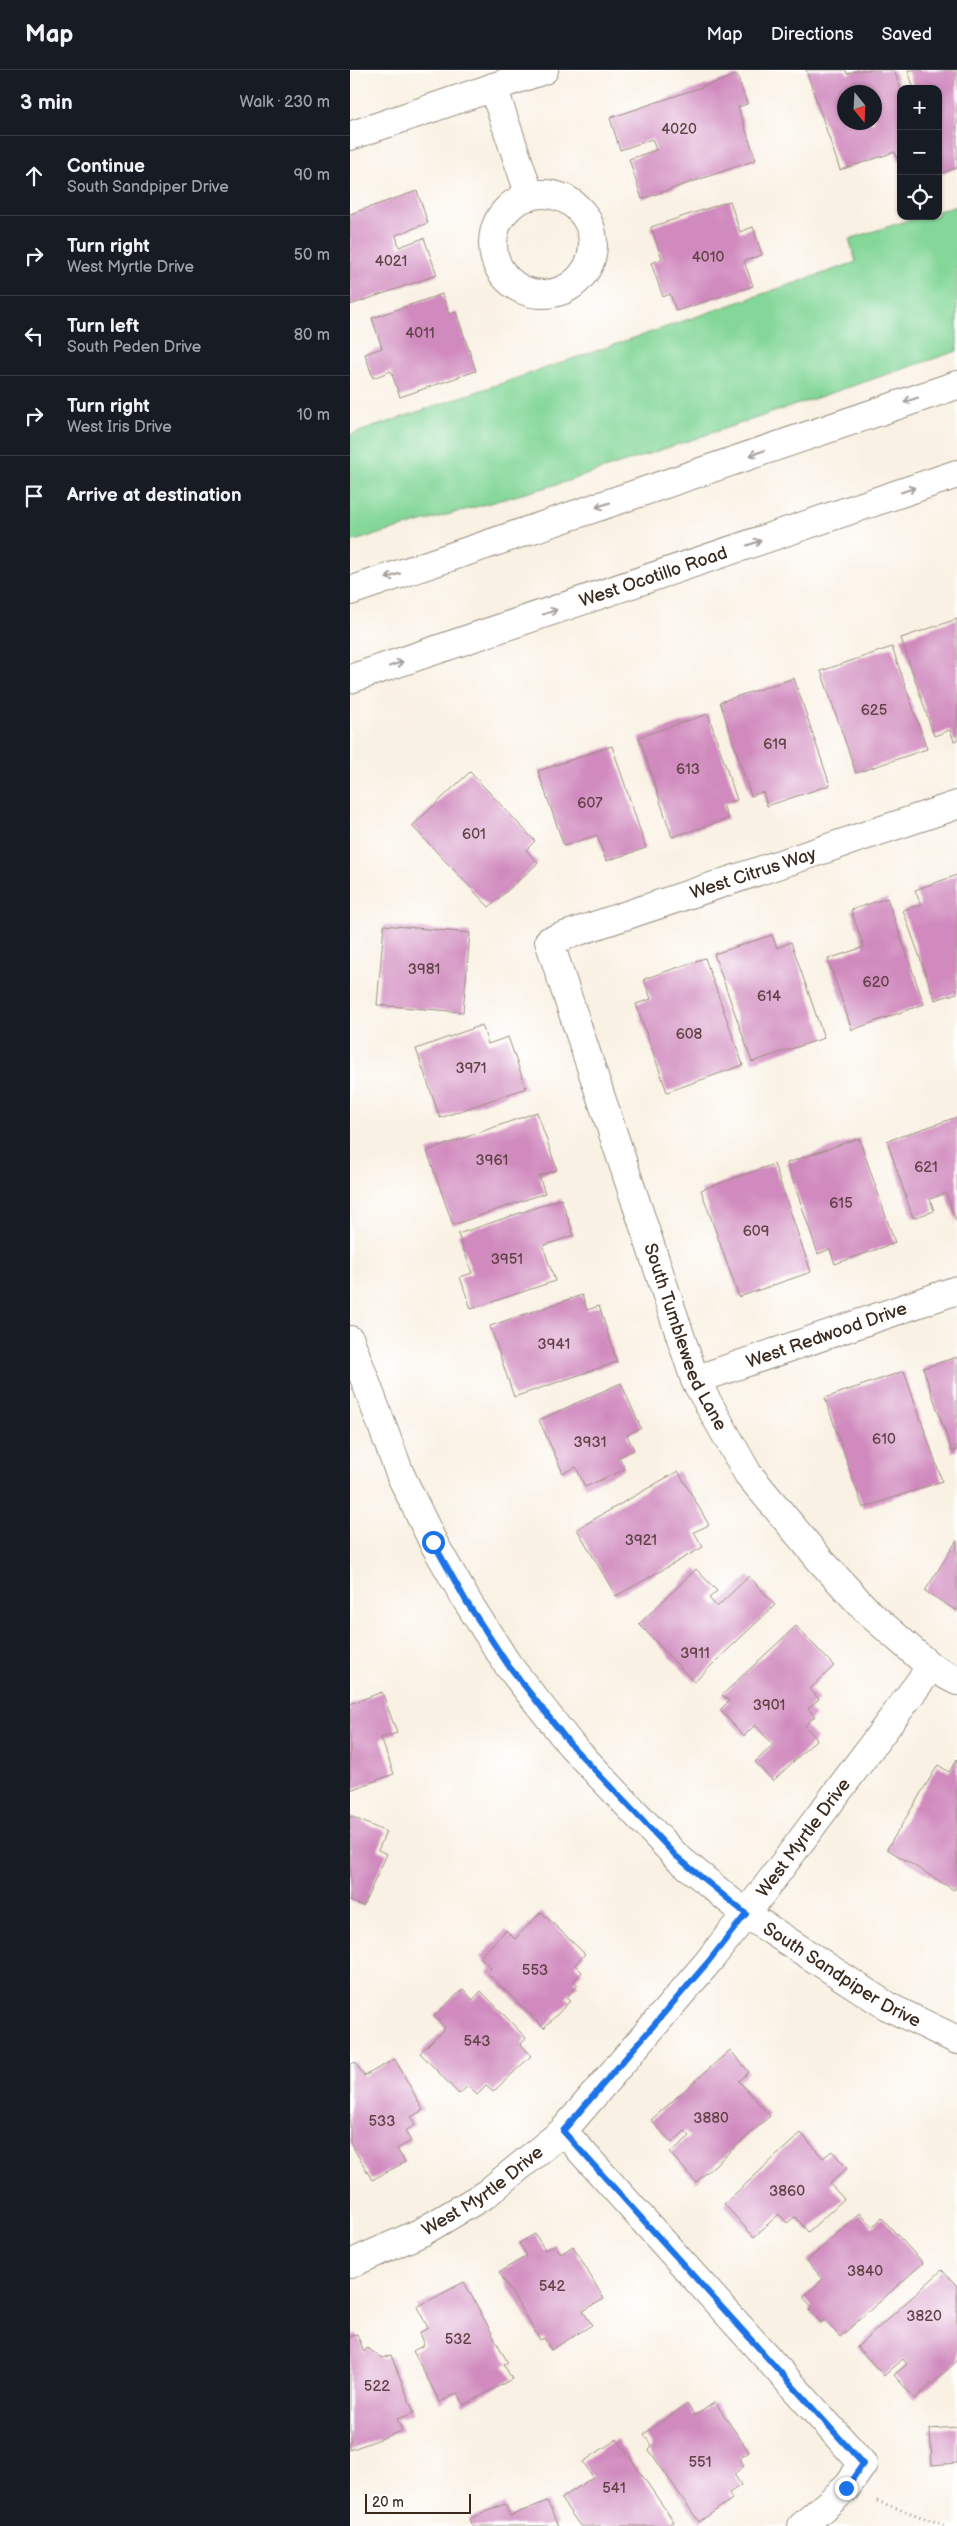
<!DOCTYPE html>
<meta charset="utf-8">
<style>
body{margin:0;font-family:"Balsamiq Sans",sans-serif;background:#242831;color:#f1f3f6}
.controls{position:absolute;right:15px;top:15px;display:grid;overflow:hidden;border-radius:10px;box-shadow:0 1px 4px #0004}
.controls button{width:45px;height:45px;display:grid;place-items:center;padding:0;border:0;border-bottom:1px solid #363941;background:#171b24;color:#f1f3f6;font:25px sans-serif}
.compass{position:absolute;left:487px;top:15px;width:45px;height:45px;border-radius:50%;background:#171b24;box-shadow:0 1px 4px #0004;rotate:162deg}
.scale{position:absolute;left:15px;bottom:12px;width:106px;box-sizing:border-box;padding-left:5px;border:2px solid #3b2a1e;border-top:0;font-size:14px;line-height:18px;white-space:nowrap;color:#3b2a1e;-webkit-text-stroke:4px #fff;paint-order:stroke}
.stop{position:absolute;width:15px;height:15px;margin:-11px;border:4px solid #1a73e8;border-radius:50%;background:#fff}
.stop.end{background:#1a73e8;border-color:#fff;box-shadow:0 1px 5px #0008}
.list{margin:0;padding:0;list-style:none}
h2{display:flex;justify-content:space-between;align-items:center;height:65px;margin:0;padding:0 20px;font-size:21px}
h2 small{font-size:16px;font-weight:400;color:#9ea1a6}
.list li{display:grid;grid-template-columns:32px 1fr auto;gap:15px;align-items:center;box-sizing:border-box;height:80px;padding:0 20px;border-top:1px solid #363941}
.list b{display:block;font-size:19px;white-space:nowrap}
.list p{margin:0;font-size:16px;white-space:nowrap;color:#9ea1a6}
.list em{font-size:16px;font-style:normal;color:#9ea1a6}
.icon{flex:none;width:28px;height:28px;fill:none;stroke:currentColor;stroke-width:2;stroke-linecap:round;stroke-linejoin:round}
.map{position:relative;flex:none;width:607px;height:2456px;overflow:hidden}
header{display:flex;align-items:center;gap:30px;box-sizing:border-box;height:70px;padding:0 25px;background:#171b24;border-bottom:1px solid #363941}
header strong{font-size:24px}
nav{display:flex;gap:28px;margin-inline-start:auto;font-size:18px}
main{display:flex}
aside{flex:1;background:#171b24}
.map>svg:first-child{display:block}
.green{fill:#84d799;stroke:#60805c}
.building{fill:#d08abe;fill-rule:evenodd}
.lines{fill:none;stroke-linecap:round;stroke-linejoin:round}
.minor-casing{stroke:#9a8e80;stroke-width:30}
.tertiary-casing{stroke:#9a8e80;stroke-width:30}
.secondary-casing{stroke:#9a8e80;stroke-width:30}
.path{stroke:#9a8e80;stroke-width:3;stroke-dasharray:1 4;stroke-linecap:butt}
.minor{stroke:#fff;stroke-width:28}
.tertiary{stroke:#fff;stroke-width:28}
.secondary{stroke:#fff;stroke-width:28}
.oneway{stroke:#a79f9a}
.route{stroke:#1a73e8;stroke-width:6}
.labels{text-anchor:middle;stroke-width:4;stroke-linejoin:round;paint-order:stroke}
.number-label{font-size:15px;fill:#604246}
.street-label{font-size:18px;fill:#3b2a1e;stroke:#fff}
</style>
<header>
<strong>Map</strong>
<nav><a>Map</a><a>Directions</a><a>Saved</a></nav>
</header>
<main>
<aside>
<h2>3 min<small>Walk · 230 m</small></h2>
<ul class="list">
<li><svg class="icon" aria-label="ahead" viewBox="0 0 24 24"><path d="M12 20V5M6 11l6-6 6 6"/></svg><div><b>Continue</b><p>South Sandpiper Drive</p></div><em>90 m</em></li>
<li><svg class="icon" aria-label="right" viewBox="0 0 24 24"><path d="M7 20v-9h11M14 6l5 5-5 5"/></svg><div><b>Turn right</b><p>West Myrtle Drive</p></div><em>50 m</em></li>
<li><svg class="icon" aria-label="left" viewBox="0 0 24 24"><path d="M17 20v-9H6M10 6l-5 5 5 5"/></svg><div><b>Turn left</b><p>South Peden Drive</p></div><em>80 m</em></li>
<li><svg class="icon" aria-label="right" viewBox="0 0 24 24"><path d="M7 20v-9h11M14 6l5 5-5 5"/></svg><div><b>Turn right</b><p>West Iris Drive</p></div><em>10 m</em></li>
<li><svg class="icon" aria-label="arrive" viewBox="0 0 24 24"><path d="M6 21V4h12l-3 4 3 4H6"/></svg><div><b>Arrive at destination</b></div></li>
</ul>
</aside>
<div class="map">
<svg width="607" height="2456" viewBox="0 0 607 2456">
<rect width="100%" height="100%" fill="#fff"/>
<filter id="ink" filterUnits="userSpaceOnUse"><feTurbulence type="fractalNoise" baseFrequency=".02" numOctaves="2"/><feDisplacementMap in="SourceGraphic" scale="10" xChannelSelector="R" yChannelSelector="G"/><feConvolveMatrix kernelMatrix="1 2 1 2 8 2 1 2 1" color-interpolation-filters="sRGB"/></filter>
<filter id="wash" filterUnits="userSpaceOnUse"><feTurbulence type="fractalNoise" baseFrequency=".0096" numOctaves="4" result="noise"/><feDisplacementMap in="SourceGraphic" scale="20" xChannelSelector="R" yChannelSelector="G"/><feGaussianBlur stdDeviation="1.12" result="paint"/><feColorMatrix in="noise" values="0 0 0 0 0 0 0 0 0 0 0 0 0 0 0 0 0 1.4 0 .05"/><feComposite in="paint" operator="in"/></filter>
<g filter="url(#wash)">
<rect width="100%" height="100%" fill="#f9f1e3"/>
<!-- green -->
<polygon class="green" points="607,136 607,281 215,412 0,472 0,365 506,192 499,169 572,146 588,146 588,141"/>
<g id="blocks">
<!-- building -->
<g class="building">
<path d="M456,0H496L497,4L508,0H544L551,20V91L548,92L545,82L490,100ZM494,22H524V52H494Z"/>
<polygon points="558,0 607,0 607,98 592,103 588,92 588,19 564,19"/>
<polygon points="387,5 397,34 388,37 406,90 292,129 279,89 306,80 302,69 270,80 260,48"/>
<polygon points="67,121 78,153 46,165 49,177 74,168 87,205 0,235 0,144"/>
<polygon points="380,131 390,162 403,157 412,185 394,191 403,216 326,241 320,224 313,227 301,193 312,189 301,157"/>
<polygon points="92,224 99,244 106,242 126,301 50,327 41,301 23,308 15,284 32,278 22,248"/>
<polygon points="607,549 607,670 604,671 600,660 584,666 551,568"/>
<polygon points="542,577 577,679 506,703 471,601"/>
<polygon points="444,608 480,715 417,736 413,722 401,726 370,632"/>
<polygon points="358,644 387,730 373,734 378,749 322,767 289,667"/>
<polygon points="262,676 296,778 256,791 247,765 214,776 188,701"/>
<polygon points="120,702 185,771 176,780 188,793 139,837 62,756"/>
<polygon points="607,805 607,923 585,930 553,840 571,835 565,820"/>
<polygon points="537,828 574,934 502,960 478,889 514,877 501,840"/>
<polygon points="34,855 120,863 113,942 27,935"/>
<polygon points="422,865 427,878 441,872 474,968 402,992 364,884"/>
<polygon points="355,888 393,995 317,1022 286,934 301,929 294,909"/>
<polygon points="132,955 138,974 158,967 176,1018 90,1048 66,979"/>
<polygon points="187,1042 207,1100 189,1106 195,1123 103,1155 77,1081"/>
<polygon points="607,1047 607,1153 596,1123 580,1129 584,1141 563,1148 537,1071"/>
<polygon points="509,1068 545,1173 485,1194 480,1179 468,1184 437,1093"/>
<polygon points="424,1094 461,1202 389,1227 351,1120"/>
<polygon points="211,1129 224,1165 193,1176 205,1211 121,1239 110,1207 122,1203 108,1164"/>
<polygon points="232,1225 237,1240 249,1236 267,1292 164,1327 140,1256"/>
<polygon points="607,1287 607,1380 602,1382 573,1298"/>
<polygon points="554,1301 592,1411 513,1438 475,1328"/>
<polygon points="271,1313 291,1358 277,1365 284,1380 269,1387 275,1399 235,1417 226,1397 213,1403 189,1350"/>
<polygon points="328,1401 359,1455 344,1462 353,1477 266,1526 227,1459"/>
<polygon points="607,1470 607,1541 575,1521"/>
<polygon points="346,1499 367,1521 359,1528 367,1537 399,1506 425,1535 344,1612 289,1554"/>
<polygon points="446,1556 484,1596 460,1619 469,1629 458,1639 465,1646 455,1656 467,1669 423,1711 405,1692 423,1675 405,1655 394,1666 370,1640 379,1631 372,1625"/>
<polygon points="32,1622 47,1663 31,1668 44,1704 0,1720 0,1634"/>
<polygon points="607,1689 607,1815 604,1820 537,1779 588,1695 599,1702"/>
<polygon points="0,1746 36,1762 28,1780 37,1784 13,1836 0,1831"/>
<polygon points="191,1842 235,1884 225,1895 232,1902 224,1911 228,1915 216,1928 220,1931 194,1958 137,1903 141,1898 130,1887 156,1860 165,1869"/>
<polygon points="113,1919 123,1930 131,1921 176,1968 171,1974 181,1986 143,2022 136,2016 127,2025 118,2016 109,2024 70,1983 95,1958 84,1946"/>
<polygon points="380,1980 399,2002 389,2011 420,2046 346,2112 320,2083 340,2066 335,2061 322,2073 301,2050"/>
<polygon points="45,1989 73,2040 61,2047 65,2055 55,2061 61,2071 47,2079 55,2092 22,2110 0,2072 0,1995 5,1992 14,2006"/>
<polygon points="451,2063 473,2088 482,2081 497,2098 480,2114 494,2129 458,2162 445,2147 437,2153 429,2144 404,2167 374,2134"/>
<polygon points="510,2143 522,2157 532,2148 573,2193 490,2267 475,2250 471,2253 459,2240 462,2237 453,2227 473,2209 457,2191"/>
<polygon points="185,2164 195,2180 205,2174 211,2184 223,2176 254,2229 233,2241 242,2255 201,2280 194,2268 190,2270 149,2202 177,2186 169,2173"/>
<polygon points="592,2200 607,2216 607,2291 565,2329 544,2305 557,2294 553,2289 534,2306 507,2277"/>
<polygon points="114,2212 158,2293 154,2295 162,2309 114,2335 108,2323 90,2332 63,2281 74,2275 69,2263 78,2258 67,2237"/>
<polygon points="7,2264 14,2282 17,2278 32,2288 41,2285 64,2343 47,2349 52,2361 0,2380 0,2267"/>
<polygon points="365,2332 399,2382 389,2389 394,2396 384,2404 391,2415 379,2423 382,2429 349,2452 299,2380 302,2377 294,2364 337,2334 345,2346"/>
<polygon points="607,2357 607,2393 582,2395 580,2359"/>
<polygon points="267,2369 324,2452 317,2456 230,2456 211,2429 243,2407 233,2392"/>
<polygon points="197,2431 208,2456 122,2456 119,2449 155,2434 160,2446"/>
</g>
</g>
</g>
<g filter="url(#ink)">
<use href="#blocks" fill-opacity="0" stroke="#9a8e80" stroke-width="1"/>
<g class="lines">
<!-- minor casing -->
<g class="minor-casing">
<g id="minor">
<polyline points="143,17 180,126"/>
<polyline points="0,66 194,0"/>
<circle cx="193" cy="174" r="50"/>
<path id="s1" d="M607,735L199,871L345,1310L398,1404L471,1491L518,1542L581,1597L607,1611"/>
<path id="s2" d="M345,1310L607,1220"/>
<polyline points="213,2061 513,2394 496,2418 452,2456"/>
<path id="s3" d="M0,2194L72,2162L136,2124L213,2061L358,1892L396,1844L581,1597"/>
</g>
</g>
<!-- tertiary casing -->
<g class="tertiary-casing">
<g id="tertiary">
<path id="s4" d="M0,1270L50,1404L83,1472L117,1531L158,1595L221,1675L326,1786L396,1844L537,1936L607,1970"/>
</g>
</g>
<!-- secondary casing -->
<g class="secondary-casing">
<g id="secondary">
<polyline points="0,521 607,315"/>
<path id="s5" d="M0,609L607,404"/>
</g>
</g>
<!-- path -->
<polyline class="path" points="527,2431 597,2456"/>
<!-- minor -->
<use href="#minor" class="minor"/>
<!-- tertiary -->
<use href="#tertiary" class="tertiary"/>
<!-- secondary -->
<use href="#secondary" class="secondary"/>
</g>
<!-- one-way arrows -->
<defs><path id="oneway-shaft" d="M-6 0H5M1.5-3L5.5 0L1.5 3" fill="none" stroke-width="1.6" stroke-linecap="round" stroke-linejoin="round" transform="scale(1.25)"/></defs>
<g class="oneway">
<use href="#oneway-shaft" transform="translate(561 330) rotate(161)"/>
<use href="#oneway-shaft" transform="translate(407 383) rotate(161)"/>
<use href="#oneway-shaft" transform="translate(558 420) rotate(-19)"/>
<use href="#oneway-shaft" transform="translate(253 435) rotate(161)"/>
<use href="#oneway-shaft" transform="translate(404 473) rotate(-19)"/>
<use href="#oneway-shaft" transform="translate(43 506) rotate(161)"/>
<use href="#oneway-shaft" transform="translate(200 542) rotate(-19)"/>
<use href="#oneway-shaft" transform="translate(46 594) rotate(-19)"/>
</g>
</g>
<g class="lines" filter="url(#ink)">
<!-- route -->
<polyline class="route" points="83,1472 116,1531 158,1595 221,1675 326,1786 396,1844 358,1892 213,2061 513,2394 496,2418"/>
</g>
<g class="labels">
<!-- number labels -->
<g class="number-label">
<text x="329" y="64">4020</text>
<text x="358" y="192">4010</text>
<text x="41" y="196">4021</text>
<text x="70" y="268">4011</text>
<text x="524" y="645">625</text>
<text x="425" y="679">619</text>
<text x="338" y="704">613</text>
<text x="240" y="738">607</text>
<text x="124" y="769">601</text>
<text x="74" y="904">3981</text>
<text x="526" y="917">620</text>
<text x="419" y="931">614</text>
<text x="339" y="969">608</text>
<text x="121" y="1003">3971</text>
<text x="142" y="1095">3961</text>
<text x="576" y="1102">621</text>
<text x="491" y="1138">615</text>
<text x="406" y="1166">609</text>
<text x="157" y="1194">3951</text>
<text x="204" y="1279">3941</text>
<text x="534" y="1374">610</text>
<text x="240" y="1377">3931</text>
<text x="291" y="1475">3921</text>
<text x="345" y="1588">3911</text>
<text x="419" y="1640">3901</text>
<text x="185" y="1905">553</text>
<text x="127" y="1976">543</text>
<text x="361" y="2053">3880</text>
<text x="32" y="2056">533</text>
<text x="437" y="2126">3860</text>
<text x="515" y="2206">3840</text>
<text x="202" y="2221">542</text>
<text x="574" y="2251">3820</text>
<text x="108" y="2274">532</text>
<text x="27" y="2321">522</text>
<text x="350" y="2397">551</text>
<text x="264" y="2423">541</text>
</g>
<!-- street labels -->
<g class="street-label">
<text dy="6" stroke="none"><textPath href="#s5" startOffset="320">West Ocotillo Road</textPath></text>
<text transform="translate(403 803) rotate(-18)" y="6">West Citrus Way</text>
<text dy="6" stroke="none"><textPath href="#s2" startOffset="139">West Redwood Drive</textPath></text>
<text dy="6" stroke="none"><textPath href="#s1" startOffset="849">South Tumbleweed Lane</textPath></text>
<text dy="6" stroke="none"><textPath href="#s3" startOffset="632">West Myrtle Drive</textPath></text>
<text dy="6" stroke="none"><textPath href="#s4" startOffset="822">South Sandpiper Drive</textPath></text>
<text dy="6" stroke="none"><textPath href="#s3" startOffset="152">West Myrtle Drive</textPath></text>
</g>
</g>
</svg>
<div class="controls">
<button>+</button>
<button>−</button>
<button><svg class="icon" aria-label="locate" viewBox="0 0 24 24"><circle cx="12" cy="12" r="6"/><path d="M12 2v4M12 18v4M2 12h4M18 12h4"/></svg></button>
</div>
<svg class="compass" viewBox="-18 -18 36 36"><path d="M0-13l5 13h-10z" fill="#e53935"/><path d="M0 13l5-13h-10z" fill="#9ea1a6"/></svg>
<div class="scale">20 m</div>
<div class="stop" style="left:83px;top:1472px"></div>
<div class="stop end" style="left:496px;top:2418px"></div>
</div>
</main>
